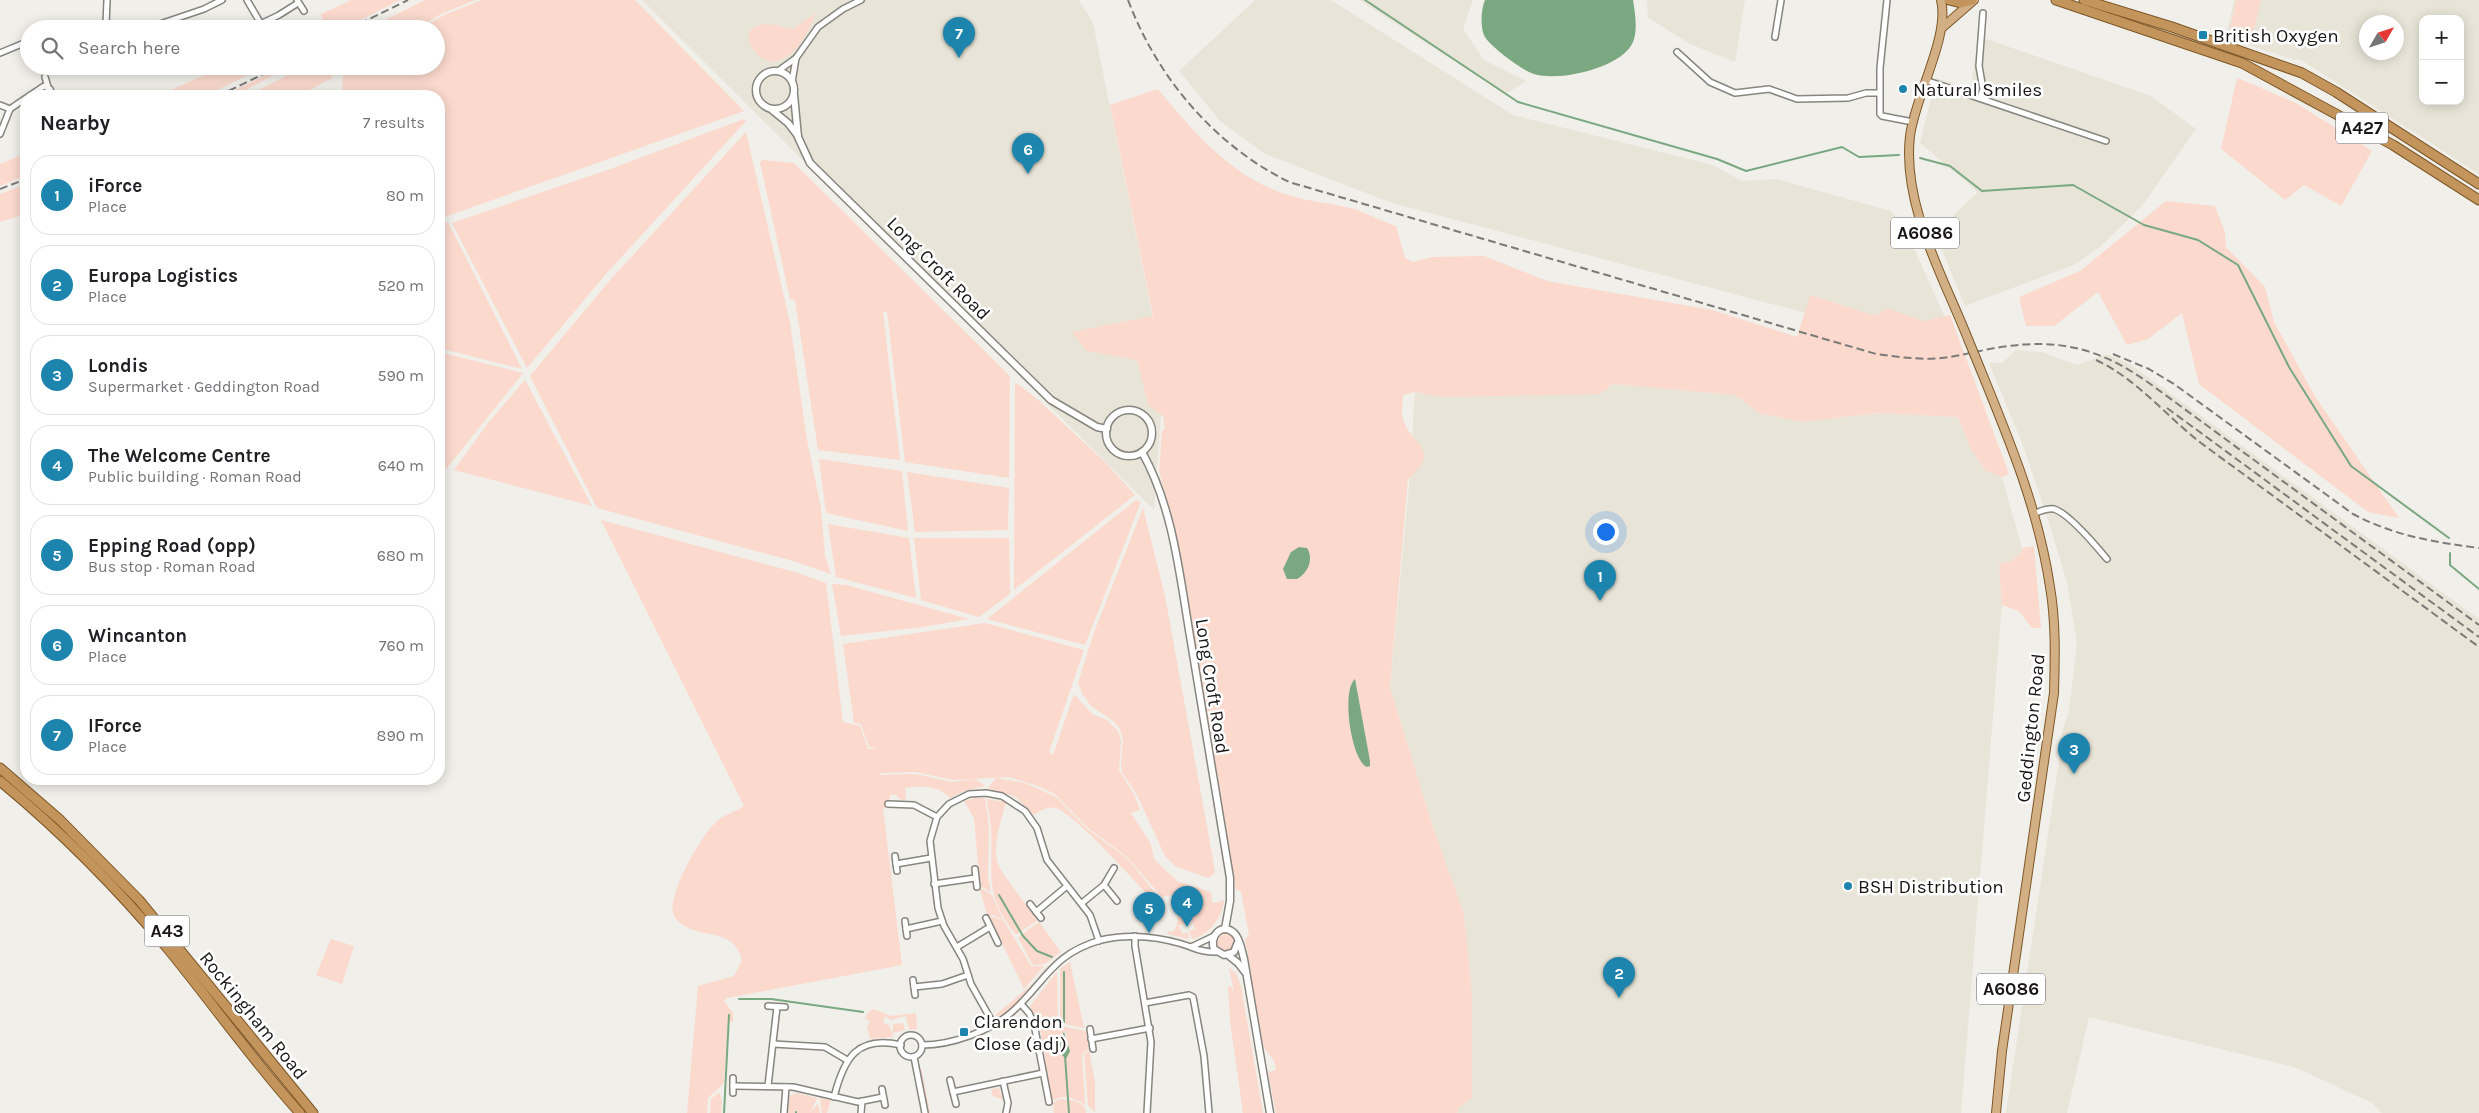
<!DOCTYPE html>
<meta charset="utf-8">
<style>
body{margin:0;font-family:Karla,sans-serif;background:#f2f2f2;color:#202124}
.controls{position:absolute;right:15px;top:15px;display:grid;overflow:hidden;border-radius:10px;box-shadow:0 2px 12px #0003}
.controls button{width:45px;height:45px;display:grid;place-items:center;padding:0;border:0;border-bottom:1px solid #e0e0e0;background:#fff;color:#202124;font:25px sans-serif}
.compass{position:absolute;left:2359px;top:15px;width:45px;height:45px;border-radius:50%;background:#fff;box-shadow:0 2px 12px #0003;rotate:51deg}
.you{position:absolute;left:1605px;top:531px;width:18px;height:18px;margin:-12px;border:4px solid #fff;border-radius:50%;background:#1a73e8;box-shadow:0 0 0 8px #1a73e833}
.badge{display:grid;place-items:center;width:32px;height:32px;border-radius:50%;background:#1d84ae;color:#fff;font-size:16px;font-weight:700}
.pin{position:absolute;translate:-50% -41px;filter:drop-shadow(0 1px 2px #0008)}
.pin::after{content:'';position:absolute;top:26px;width:18px;height:15px;background:inherit;clip-path:polygon(0 0,100% 0,50% 100%)}
.list{margin:0;padding:0;list-style:none}
h2{display:flex;justify-content:space-between;align-items:center;height:65px;margin:0;padding:0 20px;font-size:21px}
h2 small{font-size:16px;font-weight:400;color:#757577}
.list li{display:grid;grid-template-columns:32px 1fr auto;gap:15px;align-items:center;box-sizing:border-box;height:80px;margin:0 10px 10px;padding:0 10px;border:1px solid #e0e0e0;border-radius:20px}
.list b{display:block;font-size:19px;white-space:nowrap}
.list p{margin:0;font-size:16px;white-space:nowrap;color:#757577}
.list em{font-size:16px;font-style:normal;color:#757577}
.icon{flex:none;width:28px;height:28px;fill:none;stroke:currentColor;stroke-width:2;stroke-linecap:round;stroke-linejoin:round}
.map{position:relative;flex:none;width:2479px;height:1113px;overflow:hidden}
.search{position:absolute;background:#fff;box-shadow:0 2px 12px #0003;left:20px;top:20px;width:425px;height:55px;display:flex;align-items:center;gap:12px;box-sizing:border-box;padding:0 18px;border-radius:28px;color:#757577;font-size:19px}
.panel{position:absolute;background:#fff;box-shadow:0 2px 12px #0003;left:20px;top:90px;width:425px;height:695px;border-radius:20px}
.map>svg:first-child{display:block}
.built{fill:#e8e5d8;fill-rule:evenodd}
.green{fill:#fbd9cd;fill-rule:evenodd}
.water{fill:#79a881}
.lines{fill:none;stroke-linecap:round;stroke-linejoin:round}
.stream{stroke:#79a881;stroke-width:2}
.minor-casing{stroke:#86857f;stroke-width:8}
.tertiary-casing{stroke:#86857f;stroke-width:9}
.primary-casing{stroke:#7d5728;stroke-width:10}
.trunk-casing{stroke:#7d5728;stroke-width:11}
.minor{stroke:#fff;stroke-width:5}
.tertiary{stroke:#fff;stroke-width:6}
.primary{stroke:#d2af84;stroke-width:8}
.trunk{stroke:#c3945b;stroke-width:9}
.rail{stroke:#7c7b78;stroke-width:2;stroke-dasharray:8 4;stroke-linecap:butt}
.primary-bridge-casing{stroke:#7d5728;stroke-width:10;stroke-linecap:butt}
.primary-bridge{stroke:#d2af84;stroke-width:8}
.poi-dot{fill:#1d84ae;stroke:#fff;stroke-width:2}
.labels{text-anchor:middle;stroke-width:5;stroke-linejoin:round;paint-order:stroke}
.shield{fill:#fff;stroke:#5d5d5c;stroke-width:1}
.shield-label{font-size:18px;font-weight:bold;fill:#181716}
.poi-label{font-size:19px;fill:#181716;stroke:#fff;text-anchor:start}
.street-label{font-size:19px;fill:#181716;stroke:#fff}
</style>
<div class="map">
<svg width="2479" height="1113" viewBox="0 0 2479 1113">
<rect width="100%" height="100%" fill="#f1efe9"/>
<!-- built -->
<g class="built">
<polygon points="642,0 1079,0 1093,23 1164,374 1154,510"/>
<polygon points="1255,0 1331,0 1513,115 1713,165 1742,181 1776,179 1891,211 1906,231 1953,335 1827,319 1802,312 1392,203 1265,154 1221,122 1179,71"/>
<polygon points="1359,0 1473,0 1463,29 1484,60 1526,81 1506,94"/>
<polygon points="1647,0 1745,0 1735,62 1692,45 1648,18"/>
<path d="M2234,0H2479V174L2301,60H2295L2226,38ZM2423,19H2460V101H2423ZM2366,22H2396V52H2366Z"/>
<polygon points="1978,36 2151,96 2196,129 2142,206 2100,247 2074,265 1965,306 1935,233 1978,192 1920,143 1936,78 1971,89"/>
<polygon points="2016,350 2042,352 2077,365 2107,354 2130,364 2479,619 2479,1113 2382,1113 2372,1103 2294,1067 2089,1017 2067,1113 2006,1113 2060,754 2056,753 2069,710 2077,644 2067,583 2046,513 2022,443 1989,363 2002,363"/>
<polygon points="1613,384 1735,395 1759,413 1802,422 1878,413 1958,417 1971,449 1986,471 2002,477 2022,548 2021,553 2011,561 1999,564 2002,605 1961,1113 1457,1113 1458,1108 1471,1098 1472,1083 1472,993 1464,914 1431,821 1390,687 1408,498 1415,390"/>
</g>
<!-- green -->
<g class="green">
<polygon points="352,0 400,0 342,29 325,29 321,14"/>
<polygon points="425,0 476,0 443,13 415,29 367,29"/>
<polygon points="482,0 635,0 744,111 439,219 439,96 342,96 343,73 354,66 436,66 436,29 420,29 444,15"/>
<polygon points="2236,0 2261,0 2251,43 2229,36"/>
<path d="M816,13C808,34 786,76 759,56C751,49 748,42 749,32C764,18 775,26 793,29Z"/>
<polygon points="224,66 266,66 205,96 158,96"/>
<polygon points="284,66 291,66 234,96 223,96"/>
<polygon points="305,66 331,66 332,78 298,96 247,96"/>
<polygon points="2237,78 2296,103 2372,151 2341,206 2304,185 2285,200 2221,149"/>
<path d="M1158,89C1190,128 1225,169 1272,189C1298,201 1327,202 1354,209C1368,214 1382,221 1396,226L1405,258L1413,262L1432,257L1484,256L1547,281L1712,310L1797,337L1810,295L1876,316L1887,308L1923,321L1950,315L2009,474L2002,477L1986,471L1971,449L1958,417L1878,413L1802,422L1759,413L1735,395L1613,384L1600,394L1442,397L1415,392L1403,395C1403,402 1401,412 1403,419C1412,448 1443,448 1408,479L1390,687L1431,821L1464,914L1472,993V1098L1458,1108L1457,1113H1276L1268,1072L1276,1070L1274,1061L1263,1046L1245,939L1249,935L1241,891L1236,890L1174,528L1159,471L1162,431L1165,428L1163,416L1148,405L1137,360L1087,351L1072,332L1153,316L1110,105Z"/>
<polygon points="744,119 746,121 606,274 527,368 452,223 613,168"/>
<polygon points="746,132 790,323 807,440 821,508 825,556 831,574 793,561 597,508 530,376 611,279"/>
<polygon points="26,153 26,175 0,186 0,164"/>
<polygon points="763,160 794,163 1010,376 1009,478 905,462 887,312 883,312 900,460 818,450 795,300 790,299 760,162"/>
<polygon points="26,184 26,214 0,222 0,194"/>
<polygon points="2166,201 2215,206 2225,232 2226,247 2265,287 2274,322 2316,398 2399,518 2368,512 2199,384 2182,313 2148,339 2127,345 2098,292 2054,326 2026,326 2019,297 2080,271"/>
<polygon points="448,222 522,369 439,348 439,225"/>
<polygon points="439,352 523,373 447,468 439,466"/>
<polygon points="525,380 592,506 454,470 488,423"/>
<polygon points="1015,382 1036,398 1105,462 1135,495 1014,590"/>
<polygon points="819,459 902,471 908,531 826,513"/>
<polygon points="907,472 1009,488 1008,530 915,532"/>
<polygon points="1136,500 1141,502 1085,645 987,619"/>
<polygon points="1143,508 1165,596 1212,854 1215,873 1208,878 1175,866 1165,856 1137,795 1122,772 1121,761 1123,740 1120,729 1113,721 1091,706 1083,695 1078,683 1093,635"/>
<path d="M601,520L795,572L826,583L843,722L860,726L868,749H878L869,747L861,724L854,723L843,644L985,623L1084,650L1049,752L1053,755L1074,694L1092,714L1107,720L1118,731L1121,741L1119,770L1135,796L1140,810L1131,813L1151,844L1154,859L1177,881L1211,892L1212,902L1216,903L1224,900C1222,918 1209,935 1192,939L1189,931L1195,929L1192,921L1179,925L1182,934L1188,932L1189,939L1167,934L1168,931L1172,932L1176,928L1181,900L1170,895L1162,897L1127,857L1087,827L1055,794L1038,786L1009,777L953,780L916,772L880,773V775L915,774L952,782L975,779L985,786L964,791L950,798C939,785 921,786 905,788L906,800L899,799L897,795H890V799L885,801L886,808H883L902,965L727,998L724,1001L733,1013V1022H728L724,1083L708,1098L707,1113H687L698,986L734,976L742,960C734,928 704,939 683,925C679,922 674,918 673,913C668,893 702,834 717,821C725,814 736,812 744,806Z"/>
<polygon points="828,524 909,538 916,598 836,577"/>
<polygon points="914,538 1009,538 1010,594 979,617 921,600"/>
<polygon points="2034,546 2041,628 2032,628 2019,611 2002,605 1999,564 2011,561 2021,553 2022,548"/>
<polygon points="832,584 846,585 969,619 923,627 841,636"/>
<path d="M996,778L1025,783L1056,797L1086,828L1128,859L1163,903L1166,915C1147,895 1076,813 1055,808C1047,806 1041,811 1034,815L1016,797L988,788Z"/>
<polygon points="975,798 985,798 989,827 988,878 991,892 980,886 974,818 964,801"/>
<path d="M987,799L1006,802C1001,821 992,845 998,864C1001,873 1031,911 1038,920L1017,934H1015C982,890 994,874 991,826C990,817 987,808 987,799Z"/>
<polygon points="979,887 992,895 1003,920 994,915 988,917"/>
<polygon points="994,917 1004,921 1031,966 1044,966 1024,989 990,918"/>
<path d="M1039,922L1061,952C1051,959 1045,968 1032,964L1018,937Z"/>
<circle cx="1226" cy="943" r="9"/>
<polygon points="331,939 354,946 342,984 316,975"/>
<path d="M1062,953C1057,960 1046,967 1040,975C1030,986 1011,1018 994,1016L1029,987Z"/>
<polygon points="1070,962 1084,1028 1065,1024 1060,1018 1060,969"/>
<polygon points="1229,968 1236,973 1241,986 1263,1113 1243,1113 1230,1021 1228,986 1230,986 1234,992"/>
<path d="M1057,972L1058,1020L1065,1027L1086,1031L1089,1049L1082,1054L1085,1105C1075,1098 1064,1093 1052,1101L1040,1028L1030,1006ZM1065,1031L1067,1036L1060,1055L1058,1044Z"/>
<polygon points="874,1009 891,1016 916,1013 917,1029 909,1030 906,1016 891,1020 885,1016 883,1023 889,1025 891,1031 893,1031 893,1024 903,1023 905,1030 892,1033 893,1037 870,1039 867,1027 870,1021 865,1019 868,1012"/>
<polygon points="1089,1051 1095,1082 1095,1112 1088,1106 1084,1054"/>
<polygon points="921,1068 922,1071 930,1113 928,1113 919,1071"/>
<polygon points="999,1088 1003,1100 993,1096 991,1089"/>
<polygon points="719,1092 722,1101 721,1113 710,1113 711,1099"/>
<polygon points="797,1093 817,1098 811,1112 818,1104 820,1113 788,1113 789,1096"/>
<polygon points="820,1098 831,1100 827,1113 822,1113"/>
<polygon points="1060,1099 1076,1101 1085,1107 1086,1113 1054,1113 1053,1103"/>
</g>
<!-- water -->
<g class="water">
<path d="M1485,0H1633C1635,13 1638,29 1633,42C1622,68 1559,82 1534,74C1523,71 1491,47 1485,37C1480,29 1481,9 1485,0Z"/>
<path d="M1299,547L1307,548C1314,559 1308,573 1297,579H1287L1283,569L1291,552Z"/>
<path d="M1355,679L1370,761V766L1367,767C1351,761 1341,690 1355,679Z"/>
<polygon points="1064,1032 1070,1051 1066,1059 1058,1051 1059,1040"/>
</g>
<g class="lines">
<!-- stream -->
<g class="stream">
<polyline points="1365,0 1518,102 1717,159 1746,171 1842,147 1859,157 1899,155"/>
<polyline points="1920,158 1950,166 1982,191 2073,185 2144,225 2198,240 2238,265 2289,367 2351,466 2449,538"/>
<polyline points="2450,553 2450,565 2479,589"/>
<polyline points="999,895 1023,936 1037,951 1052,957"/>
<polyline points="1064,972 1064,1022"/>
<polyline points="739,999 771,999 863,1012"/>
<polyline points="1065,1056 1069,1113"/>
<polyline points="724,1113 729,1015"/>
<polyline points="796,1113 796,1112"/>
</g>
<!-- minor casing -->
<g class="minor-casing">
<g id="minor">
<polyline points="247,0 261,24"/>
<polyline points="297,0 304,11"/>
<polyline points="1887,0 1880,68 1880,114 1882,116 1913,122"/>
<polyline points="106,24 107,0"/>
<polyline points="72,25 154,26 204,9 222,0"/>
<polyline points="250,29 279,15 298,3"/>
<polyline points="1775,37 1781,0"/>
<polyline points="1677,52 1710,82 1735,93 1769,89 1797,99 1848,98 1866,93 1879,93"/>
<polyline points="0,53 29,41"/>
<polyline points="778,71 796,58 818,27 843,9 861,0"/>
<polyline points="45,77 48,87"/>
<polyline points="1925,80 2106,141"/>
<polyline points="792,82 796,58"/>
<polyline points="29,96 44,86 50,89 53,96"/>
<polyline points="1980,98 1983,89 1979,66 1983,13"/>
<polyline points="0,105 10,109 26,98"/>
<polyline points="0,134 10,109"/>
<path d="M2035,513C2041,511 2048,508 2054,509C2068,513 2097,547 2107,559"/>
<polyline points="888,804 914,805 937,817"/>
<polyline points="895,856 897,871"/>
<polyline points="896,864 931,858"/>
<polyline points="975,869 977,887"/>
<polyline points="934,884 975,878"/>
<polyline points="1104,885 1117,901"/>
<polyline points="1082,903 1104,885 1114,868"/>
<polyline points="1030,904 1041,918"/>
<polyline points="1036,912 1067,886"/>
<polyline points="986,918 998,943"/>
<polyline points="905,921 907,936"/>
<polyline points="906,929 942,921"/>
<polyline points="1135,936 1135,946 1151,1042 1147,1113"/>
<polyline points="957,947 990,927"/>
<polyline points="1191,947 1214,936"/>
<polyline points="913,980 915,995"/>
<polyline points="914,987 942,984 968,975"/>
<polyline points="1145,1003 1189,995 1193,997 1204,1056 1209,1113"/>
<polyline points="1021,1004 1029,1013 1034,1024 1049,1102"/>
<polyline points="768,1006 785,1007"/>
<polyline points="994,1025 971,984 963,959 944,926 938,908 930,841 937,817 949,804 969,794 986,793 1002,796 1025,811 1037,828 1047,860 1090,915 1099,941"/>
<polyline points="1090,1029 1093,1049"/>
<circle cx="911" cy="1046" r="11"/>
<polyline points="1091,1039 1150,1028"/>
<polyline points="773,1044 825,1047 847,1060"/>
<path d="M922,1045C952,1045 991,1031 1013,1011C1046,981 1052,954 1101,940C1130,933 1163,937 1191,947C1200,951 1206,952 1216,952"/>
<polyline points="914,1057 925,1113"/>
<polyline points="950,1080 956,1104"/>
<polyline points="1003,1081 1008,1103 1006,1113"/>
<polyline points="733,1086 793,1087 858,1102 883,1097"/>
<polyline points="768,1086 777,1007"/>
<polyline points="882,1089 885,1105"/>
<polyline points="953,1092 1043,1073"/>
<polyline points="733,1093 733,1078"/>
<path d="M834,1097C844,1058 857,1035 901,1045"/>
<polyline points="784,1113 786,1087"/>
<polyline points="861,1113 862,1101"/>
</g>
</g>
<!-- tertiary casing -->
<g class="tertiary-casing">
<g id="tertiary">
<circle cx="775" cy="90" r="19"/>
<polyline points="794,95 798,137 810,163 1051,400 1097,427 1107,429"/>
<polyline points="772,110 788,123 798,136"/>
<circle cx="1129" cy="433" r="23"/>
<path d="M1142,452C1174,509 1180,579 1191,642C1204,721 1217,799 1230,878V901L1225,929"/>
<path d="M1238,942L1234,952L1224,955L1214,949C1209,936 1222,922 1234,933C1240,938 1242,952 1244,959L1270,1113"/>
<polyline points="1228,955 1238,963 1245,972"/>
</g>
</g>
<!-- primary casing -->
<g class="primary-casing">
<g id="primary">
<path d="M1941,0C1950,36 1915,96 1910,136C1902,205 1943,276 1968,339"/>
<polyline points="1943,27 1974,0"/>
<path d="M1975,356C2006,432 2038,506 2050,587C2056,622 2055,657 2054,693L2002,1051L1996,1113"/>
</g>
</g>
<!-- trunk casing -->
<g class="trunk-casing">
<g id="trunk">
<polyline points="1949,0 1961,3 1972,0"/>
<polyline points="2056,0 2242,63 2393,145 2479,200"/>
<polyline points="2084,0 2172,27 2302,73 2336,92 2479,184"/>
<polyline points="0,768 60,820 139,900 313,1113"/>
<path d="M0,781C62,832 118,889 169,950C213,1004 253,1061 300,1113"/>
</g>
</g>
<!-- minor -->
<use href="#minor" class="minor"/>
<!-- tertiary -->
<use href="#tertiary" class="tertiary"/>
<!-- primary -->
<use href="#primary" class="primary"/>
<!-- trunk -->
<use href="#trunk" class="trunk"/>
<!-- rail -->
<g class="rail">
<path d="M1128,0C1157,77 1214,145 1289,182L1876,354C1898,357 1919,360 1941,358C1961,356 1981,350 2001,347C2060,338 2101,349 2149,383L2479,625"/>
<polyline points="349,29 408,0"/>
<polyline points="218,96 280,66"/>
<polyline points="0,189 26,179"/>
<path d="M2113,354L2149,369L2174,384L2353,514C2395,536 2433,542 2479,548"/>
<path d="M2096,360C2137,379 2166,416 2201,443L2479,647"/>
<polyline points="2167,408 2479,637"/>
</g>
<!-- primary-bridge casing -->
<g class="primary-bridge-casing">
<polyline id="primary-bridge" points="1968,339 1975,356"/>
</g>
<!-- primary-bridge -->
<use href="#primary-bridge" class="primary-bridge"/>
</g>
<!-- markers -->
<g class="poi-dot">
<rect x="2198" y="30" width="10" height="10" rx="2.5"/>
<circle cx="1903" cy="89" r="5"/>
<circle cx="1848" cy="886" r="5"/>
<rect x="959" y="1027" width="10" height="10" rx="2.5"/>
</g>
<g class="labels">
<!-- shield labels -->
<g class="shield">
<rect x="2336" y="112.5" width="52" height="31" rx="4"/>
<rect x="1891" y="217.5" width="68" height="31" rx="4"/>
<rect x="144.5" y="915.5" width="45" height="31" rx="4"/>
<rect x="1977" y="973.5" width="68" height="31" rx="4"/>
</g>
<g class="shield-label">
<text x="2362" y="134">A427</text>
<text x="1925" y="239">A6086</text>
<text x="167" y="937">A43</text>
<text x="2011" y="995">A6086</text>
</g>
<!-- poi labels -->
<g class="poi-label">
<text x="2213" y="42">British Oxygen</text>
<text x="1913" y="96">Natural Smiles</text>
<text x="1858" y="893">BSH Distribution</text>
<text x="974" y="1028">Clarendon<tspan x="974" dy="22">Close (adj)</tspan></text>
</g>
<!-- street labels -->
<g class="street-label">
<text transform="translate(939 268) rotate(45)" y="7">Long Croft Road</text>
<text transform="translate(1213 686) rotate(81)" y="7">Long Croft Road</text>
<text transform="translate(2030 728) rotate(-84)" y="7">Geddington Road</text>
<text transform="translate(254 1015) rotate(51)" y="7">Rockingham Road</text>
</g>
</g>
</svg>
<div class="controls">
<button>+</button>
<button>−</button>
</div>
<svg class="compass" viewBox="-18 -18 36 36"><path d="M0-13l5 13h-10z" fill="#e53935"/><path d="M0 13l5-13h-10z" fill="#757577"/></svg>
<div class="you"></div>
<div class="pin badge" style="left:1600px;top:601px">1</div>
<div class="pin badge" style="left:1619px;top:998px">2</div>
<div class="pin badge" style="left:2074px;top:774px">3</div>
<div class="pin badge" style="left:1187px;top:927px">4</div>
<div class="pin badge" style="left:1149px;top:933px">5</div>
<div class="pin badge" style="left:1028px;top:174px">6</div>
<div class="pin badge" style="left:959px;top:58px">7</div>
<div class="search"><svg class="icon" aria-label="search" viewBox="0 0 24 24"><circle cx="10" cy="10" r="6"/><path d="M15 15l6 6"/></svg>Search here</div>
<section class="panel">
<h2>Nearby<small>7 results</small></h2>
<ul class="list">
<li><span class="badge">1</span><div><b>iForce</b><p>Place</p></div><em>80 m</em></li>
<li><span class="badge">2</span><div><b>Europa Logistics</b><p>Place</p></div><em>520 m</em></li>
<li><span class="badge">3</span><div><b>Londis</b><p>Supermarket · Geddington Road</p></div><em>590 m</em></li>
<li><span class="badge">4</span><div><b>The Welcome Centre</b><p>Public building · Roman Road</p></div><em>640 m</em></li>
<li><span class="badge">5</span><div><b>Epping Road (opp)</b><p>Bus stop · Roman Road</p></div><em>680 m</em></li>
<li><span class="badge">6</span><div><b>Wincanton</b><p>Place</p></div><em>760 m</em></li>
<li><span class="badge">7</span><div><b>IForce</b><p>Place</p></div><em>890 m</em></li>
</ul>
</section>
</div>
